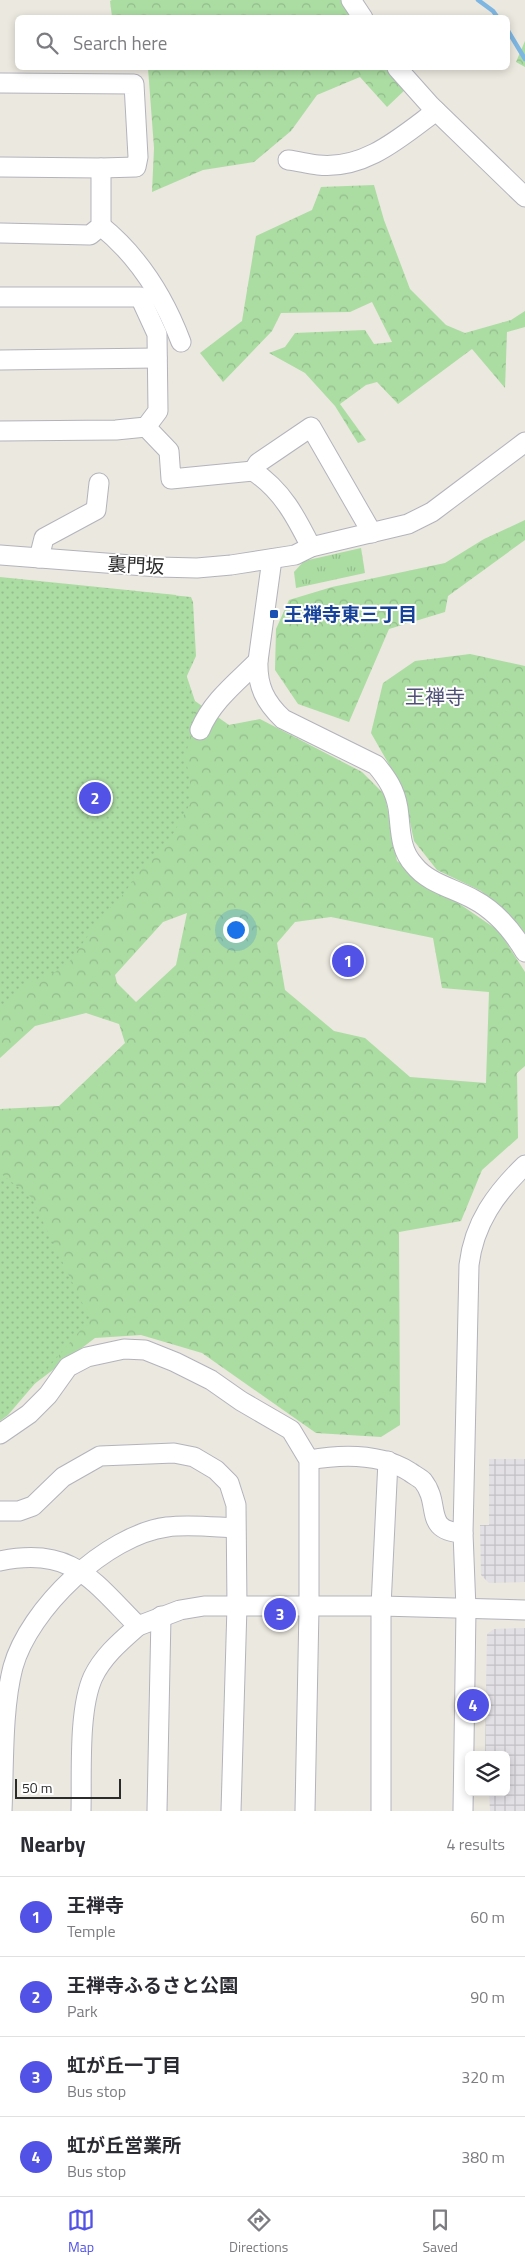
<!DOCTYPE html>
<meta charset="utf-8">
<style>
body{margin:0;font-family:"Titillium Web","Noto Sans JP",sans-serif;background:#f7f7f7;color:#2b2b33}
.controls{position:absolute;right:15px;bottom:15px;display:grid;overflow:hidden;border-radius:8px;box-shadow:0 2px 8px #0003}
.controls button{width:45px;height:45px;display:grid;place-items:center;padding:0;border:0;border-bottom:1px solid #e1e1e2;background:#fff;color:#2b2b33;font:25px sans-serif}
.scale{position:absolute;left:15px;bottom:12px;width:106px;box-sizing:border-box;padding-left:5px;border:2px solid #2b2b2b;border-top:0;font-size:14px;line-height:18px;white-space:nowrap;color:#2b2b2b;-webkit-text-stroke:4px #fff;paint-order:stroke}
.you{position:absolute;left:235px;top:929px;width:18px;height:18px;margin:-12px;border:4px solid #fff;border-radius:50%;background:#1a73e8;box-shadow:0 0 0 8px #1a73e833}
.badge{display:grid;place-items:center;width:32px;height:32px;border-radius:50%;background:#5253e6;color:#fff;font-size:16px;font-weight:700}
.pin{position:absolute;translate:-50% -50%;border:2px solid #fff;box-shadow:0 1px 5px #0006}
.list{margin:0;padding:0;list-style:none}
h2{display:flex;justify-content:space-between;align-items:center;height:65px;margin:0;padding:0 20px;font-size:21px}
h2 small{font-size:16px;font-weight:400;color:#7c7c81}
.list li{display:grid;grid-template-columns:32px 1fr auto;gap:15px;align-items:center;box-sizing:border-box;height:80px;padding:0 20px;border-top:1px solid #e1e1e2}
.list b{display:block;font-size:19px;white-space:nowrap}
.list p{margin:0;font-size:16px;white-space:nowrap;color:#7c7c81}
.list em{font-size:16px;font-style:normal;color:#7c7c81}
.icon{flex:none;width:28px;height:28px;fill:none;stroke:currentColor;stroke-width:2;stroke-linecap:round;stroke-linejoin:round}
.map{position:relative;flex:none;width:525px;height:1811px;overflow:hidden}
.search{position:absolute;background:#fff;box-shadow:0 2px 8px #0003;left:15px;right:15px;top:15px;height:55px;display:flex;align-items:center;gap:12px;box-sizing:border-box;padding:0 18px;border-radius:8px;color:#7c7c81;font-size:19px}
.sheet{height:385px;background:#fff}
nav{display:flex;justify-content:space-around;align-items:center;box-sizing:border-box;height:70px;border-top:1px solid #e1e1e2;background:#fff;font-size:14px;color:#7c7c81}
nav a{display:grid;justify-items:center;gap:2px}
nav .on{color:#5253e6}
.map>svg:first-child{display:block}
.industrial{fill:url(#industrial-grid)}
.grass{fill:url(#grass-tufts)}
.forest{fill:url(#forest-crowns);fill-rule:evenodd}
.park{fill:url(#park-dots)}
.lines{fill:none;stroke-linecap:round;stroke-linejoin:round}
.stream{stroke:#7eb6e2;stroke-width:4.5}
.minor-casing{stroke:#b3b3bd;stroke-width:21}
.minor{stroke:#fff;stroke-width:19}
.transit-dot{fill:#1a4fb4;stroke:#fff;stroke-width:2}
.labels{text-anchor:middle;stroke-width:4;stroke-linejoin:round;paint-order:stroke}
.street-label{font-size:19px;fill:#2b2b2b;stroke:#fff}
.transit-label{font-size:19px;font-weight:bold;fill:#164399;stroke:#fff;text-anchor:start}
.neighbourhood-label{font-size:20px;fill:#505177;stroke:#fff}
</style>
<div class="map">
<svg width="525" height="1811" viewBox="0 0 525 1811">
<defs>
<pattern id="industrial-grid" width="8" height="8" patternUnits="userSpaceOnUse" patternTransform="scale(1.25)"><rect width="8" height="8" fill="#e2dfe5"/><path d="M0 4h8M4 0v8" fill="none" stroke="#c2c0c5"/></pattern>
<pattern id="grass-tufts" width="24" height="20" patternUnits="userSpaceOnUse" patternTransform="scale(1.25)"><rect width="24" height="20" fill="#abdca2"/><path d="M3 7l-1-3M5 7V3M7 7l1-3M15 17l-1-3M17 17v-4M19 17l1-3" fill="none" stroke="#93bd8c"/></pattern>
<pattern id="forest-crowns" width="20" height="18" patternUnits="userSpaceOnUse" patternTransform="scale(1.25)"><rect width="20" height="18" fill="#abdca2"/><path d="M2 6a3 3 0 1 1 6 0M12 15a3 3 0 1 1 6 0" fill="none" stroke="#93bd8c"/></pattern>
<pattern id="park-dots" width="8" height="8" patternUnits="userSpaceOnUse" patternTransform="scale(1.25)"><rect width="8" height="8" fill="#abdca2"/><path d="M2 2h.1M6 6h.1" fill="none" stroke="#93bd8c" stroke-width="1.8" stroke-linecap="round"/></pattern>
</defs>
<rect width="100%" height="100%" fill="#ebe8df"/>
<!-- industrial -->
<g class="industrial">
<polygon points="489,1459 525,1459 525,1582 489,1583 481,1575 480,1525 489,1525"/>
<polygon points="525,1628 525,1811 490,1811 489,1792 506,1792 506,1755 485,1755 487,1634 494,1629"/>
</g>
<!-- grass -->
<polygon class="grass" points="361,548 365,573 296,588 294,572 304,561"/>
<!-- forest -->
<g class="forest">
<polygon points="112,0 342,0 355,17 112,17 110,1"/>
<polygon points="525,41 525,67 516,62"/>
<polygon points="148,68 393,68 408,87 387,107 360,77 317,95 291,131 254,162 203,170 152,192 154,148"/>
<polygon points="374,185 384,220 410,289 446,325 465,333 511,320 525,311 525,327 507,332 505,388 472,349 398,404 377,382 366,385 340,404 366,440 358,443 335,406 305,373 269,353 285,347 295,333 365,330 374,344 392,342 372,302 350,312 281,313 272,331 223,382 200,353 242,321 256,236 312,210 321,187"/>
<polygon points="525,520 525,540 448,596 445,612 389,629 349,722 298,704 275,670 276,629 289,600 332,587 445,563 484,539"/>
<path d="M0,577L176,595L183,665L195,701L229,725L260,719L362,772L385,795L397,861L499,931L525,972V1066L517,1073L518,1138L482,1170L461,1221L399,1232L400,1425L381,1437L316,1433L202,1353L141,1335L95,1338L0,1410V1109L59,1106L125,1043L119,1024L86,1013L35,1026L0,1058ZM187,913L176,965L136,1002L117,983L115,975L163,922ZM331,917L433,938L442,988L489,992L486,1083L410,1077L365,1038L334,1031L285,990L277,943L295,922Z"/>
<polygon points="470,654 525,666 525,933 481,891 437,870 414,841 403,789 371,733 383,683 415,661"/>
</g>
<!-- park -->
<g class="park">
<polygon points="0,578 191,597 193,602 196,656 186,678 187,689 195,701 192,731 185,757 190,779 190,804 169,841 143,867 119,900 104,913 70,961 55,972 28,983 0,1007"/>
<polygon points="0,1173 31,1197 90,1319 8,1415 0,1421"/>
</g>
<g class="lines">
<!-- stream -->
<g class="stream">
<polyline points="478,0 493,11 498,18"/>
<polyline points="508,31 525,59"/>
</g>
<!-- minor casing -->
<g class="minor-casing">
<g id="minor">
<polyline points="351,0 363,18"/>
<polyline points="397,68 430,105 525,197"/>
<polyline points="0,83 134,84 138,157 136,167 101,168 101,226 90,235 0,233"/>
<path d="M288,160C298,161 308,164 318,165C365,170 401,137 436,111"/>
<polyline points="0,167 101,168"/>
<path d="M101,226C138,256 164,297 181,342"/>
<polyline points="0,297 140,297 157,334 158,411 146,427 116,430 0,431"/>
<polyline points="0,360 157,358"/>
<polyline points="146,427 169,451 171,479 253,471"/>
<path d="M311,547C296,517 282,490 253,471L258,463L311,427L372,533"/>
<polyline points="0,555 158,567 197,568 231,565 295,555 311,547 408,524 432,512 525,442"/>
<polyline points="39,558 44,538 96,510 99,483"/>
<path d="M272,559L258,661C257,686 265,702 283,719L376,765C387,778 395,790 398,808C401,828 399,849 414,865C428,883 453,888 473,899C496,911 512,930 525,952"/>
<path d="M200,730C212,701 237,682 258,661"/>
<polyline points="0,1434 29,1414 48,1395 68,1367 87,1357 124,1349 145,1350 175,1362 211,1380 241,1401 291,1430 309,1460 309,1608 305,1811"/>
<path d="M309,1460C343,1454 380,1453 410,1472C414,1475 420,1478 423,1481C442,1505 422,1531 463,1533"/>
<polyline points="0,1511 19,1511 33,1506 63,1477 100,1456 174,1453 194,1457 216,1470 229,1483 236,1505 237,1606 231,1811"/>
<path d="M0,1561C72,1546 92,1580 138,1626L180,1610L204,1606H381L525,1610"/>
<path d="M2,1811C4,1767 2,1709 13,1667C29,1609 106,1535 167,1527C189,1524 213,1527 235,1528"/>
<path d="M81,1811C82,1774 78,1710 93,1677C103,1656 121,1641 138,1626"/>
<polyline points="157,1811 161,1616"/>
<polyline points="381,1811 381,1606 388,1461"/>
<path d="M463,1811L466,1609L463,1533L469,1265C474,1223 496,1193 525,1165"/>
</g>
</g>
<!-- minor -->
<use href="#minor" class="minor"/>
</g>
<!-- markers -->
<rect class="transit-dot" x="269" y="609" width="10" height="10" rx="2.5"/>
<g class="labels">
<!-- street labels -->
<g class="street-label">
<text transform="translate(136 565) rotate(3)" y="7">裏門坂</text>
</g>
<!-- transit labels -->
<g class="transit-label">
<text x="284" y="621">王禅寺東三丁目</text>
</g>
<!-- neighbourhood labels -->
<g class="neighbourhood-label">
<text x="435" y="704">王禅寺</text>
</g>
</g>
</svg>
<div class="controls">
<button><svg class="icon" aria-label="layers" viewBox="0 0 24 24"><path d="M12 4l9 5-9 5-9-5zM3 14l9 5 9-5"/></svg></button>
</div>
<div class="scale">50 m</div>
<div class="you"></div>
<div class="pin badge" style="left:348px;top:961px">1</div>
<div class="pin badge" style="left:95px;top:798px">2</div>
<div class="pin badge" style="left:280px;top:1614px">3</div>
<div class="pin badge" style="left:473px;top:1705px">4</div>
<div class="search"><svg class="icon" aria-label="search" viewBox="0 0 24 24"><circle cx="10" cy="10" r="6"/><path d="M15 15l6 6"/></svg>Search here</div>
</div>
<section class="sheet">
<h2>Nearby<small>4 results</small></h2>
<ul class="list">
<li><span class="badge">1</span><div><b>王禅寺</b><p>Temple</p></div><em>60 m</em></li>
<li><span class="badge">2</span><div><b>王禅寺ふるさと公園</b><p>Park</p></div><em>90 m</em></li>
<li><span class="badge">3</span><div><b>虹が丘一丁目</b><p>Bus stop</p></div><em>320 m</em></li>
<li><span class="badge">4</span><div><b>虹が丘営業所</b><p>Bus stop</p></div><em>380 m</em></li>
</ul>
</section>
<nav>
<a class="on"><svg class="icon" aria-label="map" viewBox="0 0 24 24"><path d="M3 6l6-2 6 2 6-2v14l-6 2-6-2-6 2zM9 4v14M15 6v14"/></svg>Map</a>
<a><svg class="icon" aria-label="directions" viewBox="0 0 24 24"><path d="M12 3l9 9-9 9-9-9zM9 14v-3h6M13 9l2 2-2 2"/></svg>Directions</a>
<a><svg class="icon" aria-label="saved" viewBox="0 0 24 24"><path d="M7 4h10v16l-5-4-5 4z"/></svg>Saved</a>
</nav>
